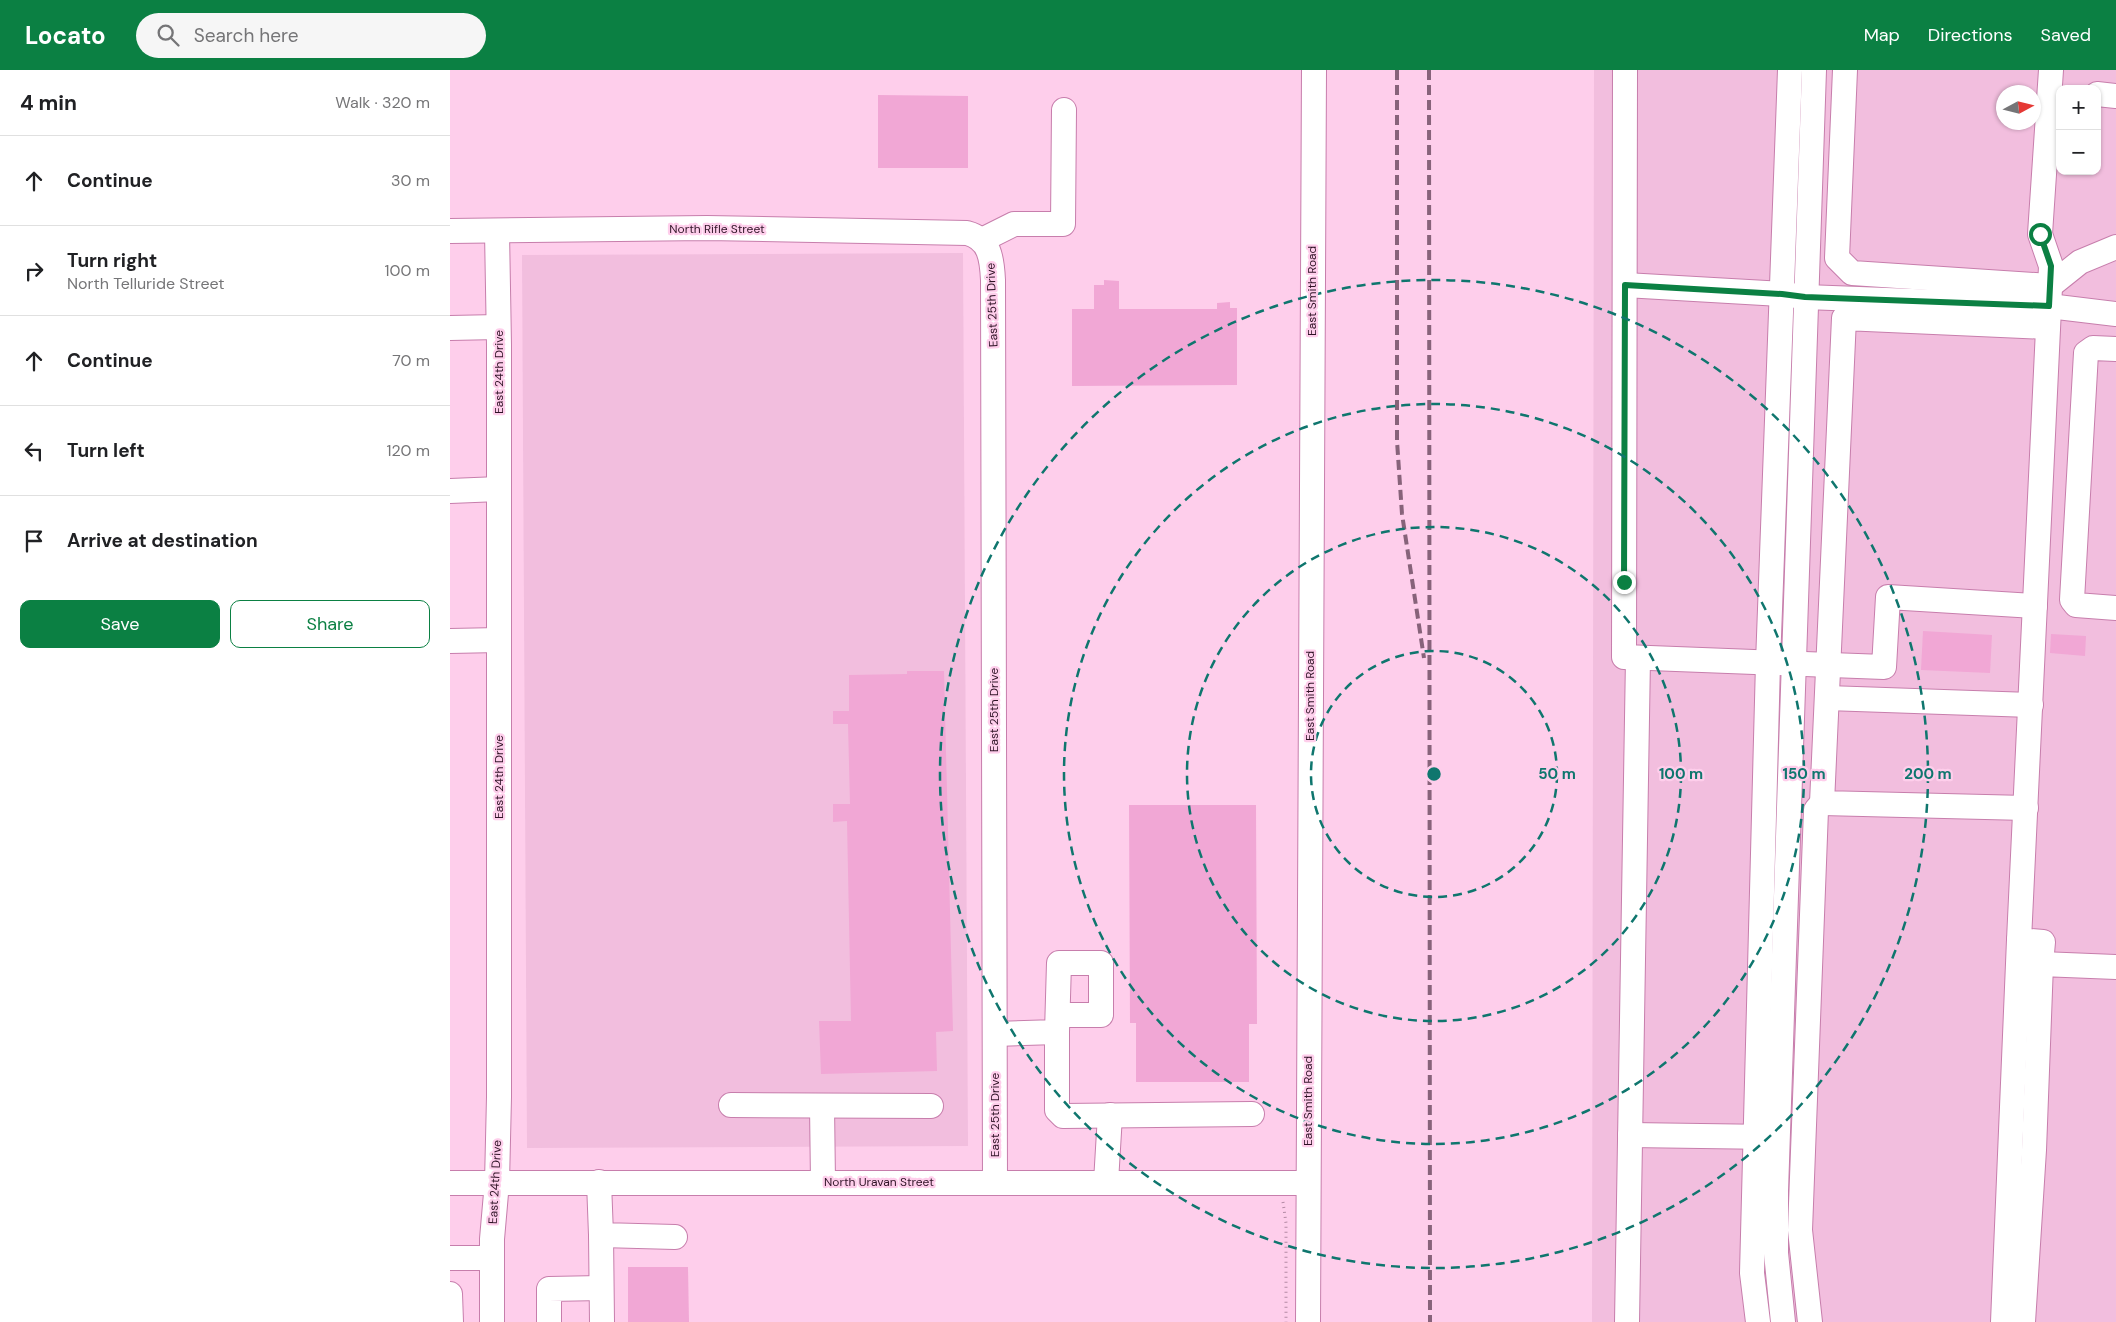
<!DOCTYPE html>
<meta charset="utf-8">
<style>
body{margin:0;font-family:"DM Sans",sans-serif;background:#f6f6f6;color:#202124}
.controls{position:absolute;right:15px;top:15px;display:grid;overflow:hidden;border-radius:10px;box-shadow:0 1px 4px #0004}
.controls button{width:45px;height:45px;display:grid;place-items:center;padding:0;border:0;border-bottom:1px solid #e0e0e0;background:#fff;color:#202124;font:25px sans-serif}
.compass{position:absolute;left:1546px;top:15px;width:45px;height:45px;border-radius:50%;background:#fff;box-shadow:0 1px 4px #0004;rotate:83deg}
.stop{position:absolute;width:15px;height:15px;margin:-11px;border:4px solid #0b8043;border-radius:50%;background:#fff}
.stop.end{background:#0b8043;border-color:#fff;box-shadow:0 1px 5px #0008}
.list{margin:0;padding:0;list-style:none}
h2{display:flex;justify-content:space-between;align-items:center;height:65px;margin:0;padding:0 20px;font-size:21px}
h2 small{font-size:16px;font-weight:400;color:#757577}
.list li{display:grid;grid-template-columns:32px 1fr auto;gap:15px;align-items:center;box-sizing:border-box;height:90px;padding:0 20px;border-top:1px solid #e0e0e0}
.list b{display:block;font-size:19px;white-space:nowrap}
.list p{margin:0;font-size:16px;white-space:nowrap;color:#757577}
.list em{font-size:16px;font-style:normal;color:#757577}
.actions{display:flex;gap:10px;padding:15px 20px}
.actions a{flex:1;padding:11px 0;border:1px solid #0b8043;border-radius:10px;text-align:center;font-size:18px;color:#0b8043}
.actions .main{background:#0b8043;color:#fff}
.icon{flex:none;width:28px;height:28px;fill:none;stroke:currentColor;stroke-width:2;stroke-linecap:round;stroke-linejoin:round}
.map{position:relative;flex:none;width:1666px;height:1252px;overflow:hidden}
header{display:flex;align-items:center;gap:30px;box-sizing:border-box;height:70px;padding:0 25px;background:#0b8043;color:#fff}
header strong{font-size:24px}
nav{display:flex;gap:28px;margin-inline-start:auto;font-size:18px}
.search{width:350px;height:45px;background:#f6f6f6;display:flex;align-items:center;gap:12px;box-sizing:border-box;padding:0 18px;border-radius:28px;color:#757577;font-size:19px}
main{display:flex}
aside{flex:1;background:#fff}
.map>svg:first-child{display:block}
.built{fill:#f2bede;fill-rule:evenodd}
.building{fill:#f1a7d5}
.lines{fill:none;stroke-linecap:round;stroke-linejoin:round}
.minor-casing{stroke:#c77eac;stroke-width:26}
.path{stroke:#b48ba5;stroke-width:3;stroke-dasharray:1 4;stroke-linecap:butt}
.minor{stroke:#fff;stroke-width:24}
.rail{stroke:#87637a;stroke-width:4;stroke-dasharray:10 5;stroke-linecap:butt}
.route{stroke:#0b8043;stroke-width:6}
.ring{fill:none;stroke:#0f766e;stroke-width:2.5;stroke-dasharray:9 6}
.labels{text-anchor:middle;stroke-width:4.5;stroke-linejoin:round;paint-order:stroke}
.street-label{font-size:12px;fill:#2f1326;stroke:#feceeb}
.centre{fill:#0f766e;stroke:#feceeb;stroke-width:2.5}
.ring-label{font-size:15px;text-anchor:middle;font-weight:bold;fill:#0f766e;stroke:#feceeb;stroke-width:4.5;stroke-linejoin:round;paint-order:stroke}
</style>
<header>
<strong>Locato</strong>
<div class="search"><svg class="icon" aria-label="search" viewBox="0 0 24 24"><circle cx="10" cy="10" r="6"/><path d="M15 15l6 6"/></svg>Search here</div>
<nav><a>Map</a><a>Directions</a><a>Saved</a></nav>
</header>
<main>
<aside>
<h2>4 min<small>Walk · 320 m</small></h2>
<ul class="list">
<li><svg class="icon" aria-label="ahead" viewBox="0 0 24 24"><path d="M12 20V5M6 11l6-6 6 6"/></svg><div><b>Continue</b></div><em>30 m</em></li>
<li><svg class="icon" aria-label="right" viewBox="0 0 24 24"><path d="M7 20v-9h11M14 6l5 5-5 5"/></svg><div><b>Turn right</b><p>North Telluride Street</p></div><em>100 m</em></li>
<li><svg class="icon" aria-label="ahead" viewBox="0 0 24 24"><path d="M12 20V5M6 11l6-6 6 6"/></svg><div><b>Continue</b></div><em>70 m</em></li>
<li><svg class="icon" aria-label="left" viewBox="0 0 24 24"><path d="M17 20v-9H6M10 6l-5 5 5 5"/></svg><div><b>Turn left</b></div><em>120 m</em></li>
<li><svg class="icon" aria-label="arrive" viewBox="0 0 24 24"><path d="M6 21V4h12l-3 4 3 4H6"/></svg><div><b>Arrive at destination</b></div></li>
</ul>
<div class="actions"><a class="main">Save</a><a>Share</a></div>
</aside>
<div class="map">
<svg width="1666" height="1252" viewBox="0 0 1666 1252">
<rect width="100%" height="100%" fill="#feceeb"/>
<!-- built -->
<g class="built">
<path d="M1144,0H1666V1252H1142ZM1610,19H1647V101H1610ZM1554,22H1584V52H1554Z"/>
<polygon points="513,183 518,1076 77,1078 72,185"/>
</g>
<!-- building -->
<g class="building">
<polygon points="428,25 518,26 518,98 428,98"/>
<polygon points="654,210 669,211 669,239 767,239 767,233 780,232 780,238 787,238 787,315 622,316 622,239 644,239 644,215 654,215"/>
<polygon points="1473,561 1542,565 1540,603 1471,600"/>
<polygon points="1601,564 1636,566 1635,586 1600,583"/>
<polygon points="457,601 494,601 503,961 486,962 487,1001 371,1004 369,951 401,951 397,751 383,752 383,734 400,734 398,654 383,654 383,641 399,641 399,605 457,604"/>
<polygon points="679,735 806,735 807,954 799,954 799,1012 686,1012 686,953 680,953"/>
<polygon points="178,1197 238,1197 239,1252 178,1252"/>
</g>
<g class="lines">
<!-- minor casing -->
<g class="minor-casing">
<g id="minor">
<polyline points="1175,0 1174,587 1434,597 1438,527 1585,536"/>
<polyline points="1395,0 1387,188 1402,203 1600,216 1630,192 1666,177"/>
<polyline points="1647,24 1666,26"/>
<path d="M0,161L257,158L517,163C540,169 542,189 543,210L545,1112"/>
<polyline points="532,170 564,154 613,154 614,40"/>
<polyline points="1175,215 1332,224 1355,227 1599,236 1666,244"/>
<polyline points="0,258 48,257"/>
<polyline points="1666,279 1643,278 1636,283 1622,530 1626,535 1666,538"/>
<polyline points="0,421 49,419"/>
<polyline points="0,571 49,570"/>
<polyline points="1377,628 1581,635"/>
<polyline points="1576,738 1372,733 1394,248 1598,257"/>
<polyline points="1591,894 1593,872 1569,870 1601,196 1590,164 1601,0"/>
<polyline points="607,962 607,1040 613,1046 802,1044"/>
<polyline points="545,964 607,962 609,893 651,893 651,945 609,945"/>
<polyline points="281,1035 481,1036"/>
<polyline points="372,1036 373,1112"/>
<polyline points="1180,1065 1322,1067"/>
<polyline points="149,1112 151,1165 225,1167"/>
<polyline points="656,1112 660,1045"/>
<polyline points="0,1113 858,1113"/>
<polyline points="151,1165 152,1252"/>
<polyline points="0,1188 42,1188"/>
<polyline points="0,1224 1,1252"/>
<polyline points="42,1252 42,1169 47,1112 49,1027 49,275 47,162"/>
<polyline points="99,1252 99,1219 151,1218"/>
<polyline points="858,1252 864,0"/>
<polyline points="1177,1252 1188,588"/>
<polyline points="1308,1252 1302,1203 1318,593 1340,0"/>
<polyline points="1333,1252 1326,1183 1326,1121 1364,0"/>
<polyline points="1360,1252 1350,1160 1366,740 1372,733"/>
<polyline points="1553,1252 1569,870"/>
<polyline points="1573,1252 1584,1080 1591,894 1666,897"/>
</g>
</g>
<!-- path -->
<polyline class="path" points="833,1132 836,1153 836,1252"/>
<!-- minor -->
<use href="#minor" class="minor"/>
<!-- rail -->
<g class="rail">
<polyline points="947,0 947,371 952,444 974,588"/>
<polyline points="979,0 980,1252"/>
</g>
</g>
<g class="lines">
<!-- route -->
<polyline class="route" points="1174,512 1175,215 1332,224 1355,227 1599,236 1601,196 1590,164"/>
</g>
<!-- distance rings -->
<g class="ring">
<circle cx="984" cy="704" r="123"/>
<circle cx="984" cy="704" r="247"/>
<circle cx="984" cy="704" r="370"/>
<circle cx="984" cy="704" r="494"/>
</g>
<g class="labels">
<!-- street labels -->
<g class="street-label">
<text x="267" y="163">North Rifle Street</text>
<text transform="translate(862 221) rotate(-90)" y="4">East Smith Road</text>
<text transform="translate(542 235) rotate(-92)" y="4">East 25th Drive</text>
<text transform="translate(49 302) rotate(-90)" y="4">East 24th Drive</text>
<text transform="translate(860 626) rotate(-90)" y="4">East Smith Road</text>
<text transform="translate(544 640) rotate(-90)" y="4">East 25th Drive</text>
<text transform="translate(49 707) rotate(-90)" y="4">East 24th Drive</text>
<text transform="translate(858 1031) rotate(-90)" y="4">East Smith Road</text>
<text transform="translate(545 1045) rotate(-90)" y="4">East 25th Drive</text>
<text transform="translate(45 1112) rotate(-87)" y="4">East 24th Drive</text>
<text x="429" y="1116">North Uravan Street</text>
</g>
</g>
<circle cx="984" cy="704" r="8" class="centre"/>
<g class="ring-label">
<text x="1107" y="709">50 m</text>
<text x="1231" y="709">100 m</text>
<text x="1354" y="709">150 m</text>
<text x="1478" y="709">200 m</text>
</g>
</svg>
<div class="controls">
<button>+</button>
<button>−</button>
</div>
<svg class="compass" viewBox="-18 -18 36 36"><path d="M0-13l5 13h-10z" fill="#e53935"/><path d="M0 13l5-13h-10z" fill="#757577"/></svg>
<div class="stop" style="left:1590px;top:164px"></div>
<div class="stop end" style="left:1174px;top:512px"></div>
</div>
</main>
